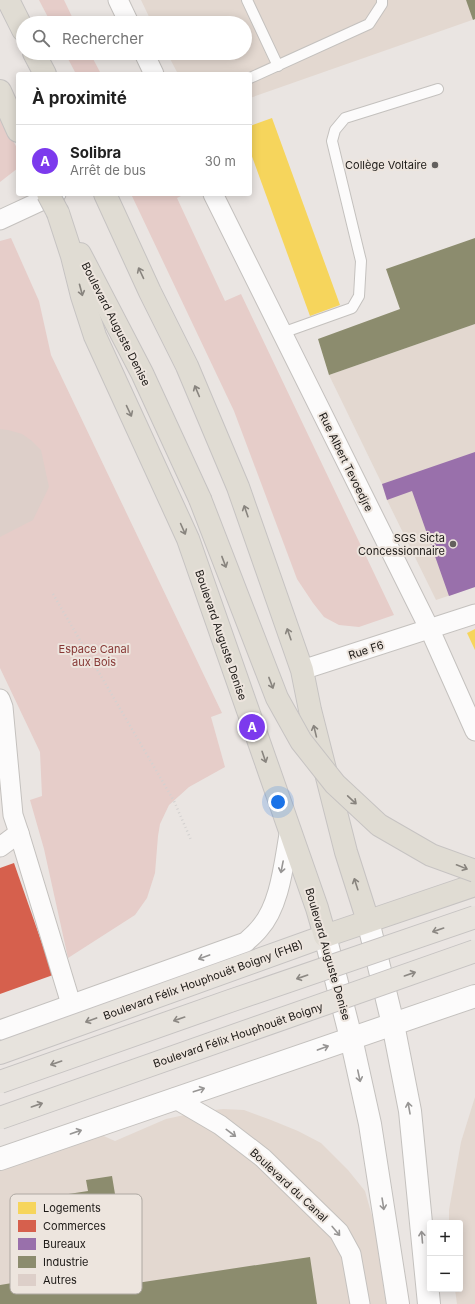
<!DOCTYPE html>
<html lang="fr">
<meta charset="utf-8">
<style>
body{margin:0;font-family:Inter,sans-serif;background:#f2f2f2;color:#222}
.controls{position:absolute;right:12px;bottom:12px;display:grid;overflow:hidden;border-radius:4px;box-shadow:0 2px 10px #0003}
.controls button{width:36px;height:36px;display:grid;place-items:center;padding:0;border:0;border-bottom:1px solid #e0e0e0;background:#fff;color:#222;font:20px sans-serif}
.you{position:absolute;left:278px;top:802px;width:14px;height:14px;margin:-10px;border:3px solid #fff;border-radius:50%;background:#1a73e8;box-shadow:0 0 0 6px #1a73e833}
.badge{display:grid;place-items:center;width:26px;height:26px;border-radius:50%;background:#7c3aed;color:#fff;font-size:13px;font-weight:700}
.pin{position:absolute;translate:-50% -50%;border:2px solid #fff;box-shadow:0 1px 4px #0006}
.list{margin:0;padding:0;list-style:none}
h2{display:flex;justify-content:space-between;align-items:center;height:52px;margin:0;padding:0 16px;font-size:17px}
h2 small{font-size:13px;font-weight:400;color:#767676}
.list li{display:grid;grid-template-columns:26px 1fr auto;gap:12px;align-items:center;box-sizing:border-box;height:72px;padding:0 16px;border-top:1px solid #e0e0e0}
.list b{display:block;font-size:15px;white-space:nowrap}
.list p{margin:0;font-size:13px;white-space:nowrap;color:#767676}
.list em{font-size:13px;font-style:normal;color:#767676}
.icon{flex:none;width:22px;height:22px;fill:none;stroke:currentColor;stroke-width:2;stroke-linecap:round;stroke-linejoin:round}
.map{position:relative;flex:none;width:475px;height:1304px;overflow:hidden}
.search{position:absolute;background:#fff;box-shadow:0 2px 10px #0003;left:16px;top:16px;width:236px;height:44px;display:flex;align-items:center;gap:10px;box-sizing:border-box;padding:0 14px;border-radius:22px;color:#767676;font-size:15px}
.panel{position:absolute;background:#fff;box-shadow:0 2px 10px #0003;left:16px;top:72px;width:236px;height:124px;border-radius:4px}
.map>svg:first-child{display:block}
.built{fill:#e3d8d0}
.green{fill:#e6cdc9}
.homes{fill:#f6d55c}
.shops{fill:#d6604d}
.offices{fill:#9970ab}
.industry{fill:#8c8c6e}
.building{fill:#ddcfc9}
.lines{fill:none;stroke-linecap:round;stroke-linejoin:round}
.service-casing{stroke:#c4c1be;stroke-width:12}
.minor-casing{stroke:#c4c1be;stroke-width:21}
.secondary-casing{stroke:#c4c1be;stroke-width:24}
.primary-casing{stroke:#c6c3c2;stroke-width:24}
.trunk-casing{stroke:#c6c3c2;stroke-width:24}
.path{stroke:#d3d1d0;stroke-width:2.5;stroke-dasharray:1 3;stroke-linecap:butt}
.service{stroke:#fcfbfb;stroke-width:10}
.minor{stroke:#fcfbfb;stroke-width:19}
.secondary{stroke:#fcfbfb;stroke-width:22}
.primary{stroke:#e7e3dd;stroke-width:22}
.trunk{stroke:#e0dcd3;stroke-width:22}
.primary-bridge-casing{stroke:#c6c3c2;stroke-width:24;stroke-linecap:butt}
.trunk-bridge-casing{stroke:#c6c3c2;stroke-width:24;stroke-linecap:butt}
.primary-bridge{stroke:#e7e3dd;stroke-width:22}
.trunk-bridge{stroke:#e0dcd3;stroke-width:22}
.oneway{stroke:#88847e}
.oneway2{stroke:#979594}
.oneway3{stroke:#8c8883}
.poi-dot{fill:#64605d;stroke:#ede5de;stroke-width:1.5}
.labels{text-anchor:middle;stroke-width:4;stroke-linejoin:round;paint-order:stroke}
.poi-label{font-size:11px;fill:#1c1916;stroke:#ede5de;text-anchor:end}
.street-label{font-size:11px;fill:#1c1916;stroke:#ede5de}
.park-label{font-size:11px;fill:#873835;stroke:#ede5de}
.key{fill:#ede5de;stroke:#aea8a2;stroke-width:1}
.key-label{font-size:11px;fill:#1c1916}
</style>
<div class="map">
<svg width="475" height="1304" viewBox="0 0 475 1304">
<rect width="100%" height="100%" fill="#eae5e2"/>
<!-- built -->
<g class="built">
<polygon points="141,0 475,0 475,19 250,98 250,74 178,74 167,53 245,53 245,23 152,23"/>
<polygon points="475,324 475,587 436,600 387,500 382,484 329,375"/>
<polygon points="475,1097 475,1304 457,1304 455,1289 460,1289 460,1223 449,1223 449,1210 461,1142"/>
<polygon points="223,1109 244,1110 271,1120 298,1131 321,1143 348,1170 365,1191 374,1223 386,1304 0,1304 0,1161 90,1130 115,1141 166,1119 198,1112"/>
</g>
<!-- green -->
<g class="green">
<polygon points="39,0 64,0 75,23 51,23"/>
<polygon points="65,53 90,53 101,74 76,74"/>
<polygon points="0,116 18,150 18,168 0,182"/>
<polygon points="131,194 185,194 177,198 225,301 241,294 394,615 359,627 339,625 324,617 313,603 297,579 234,411"/>
<polygon points="11,238 39,301 51,355 222,713 211,717 225,767 189,787 169,805 160,824 158,836 155,873 147,898 135,915 68,958 44,849 30,800 42,796 40,752 0,668 0,241"/>
</g>
<!-- homes -->
<g class="homes">
<polygon points="272,118 340,305 310,316 250,151 250,126"/>
<polygon points="475,629 475,650 467,633"/>
</g>
<!-- shops -->
<polygon class="shops" points="14,863 53,975 0,994 0,868"/>
<!-- offices -->
<polygon class="offices" points="475,452 475,587 449,596 412,491 387,500 382,484"/>
<!-- industry -->
<g class="industry">
<polygon points="466,0 475,0 475,19 473,20"/>
<polygon points="475,238 475,324 329,375 318,339 400,309 386,269"/>
<polygon points="112,1176 130,1284 310,1257 317,1304 0,1304 0,1285 61,1275 49,1197 88,1191 86,1180"/>
</g>
<!-- building -->
<polygon class="building" points="0,429 8,430 22,434 32,441 41,450 49,487 33,520 0,537"/>
<g class="lines">
<!-- service casing -->
<g class="service-casing">
<g id="service">
<polyline points="247,0 278,66"/>
<polyline points="250,78 369,24 382,4 382,0"/>
<polyline points="282,333 352,308 359,296 361,261 332,141 335,130 345,118 438,89"/>
</g>
</g>
<!-- minor casing -->
<g class="minor-casing">
<g id="minor">
<polyline points="118,0 129,23"/>
<polyline points="144,53 154,74"/>
<polyline points="213,194 430,630 475,731"/>
<polyline points="0,220 56,194"/>
<polyline points="302,670 475,614"/>
<polyline points="0,699 3,707 13,815 19,833 0,847"/>
<polyline points="19,833 71,1004"/>
<path d="M0,1030L246,942C250,938 255,934 259,929C281,905 284,860 290,829"/>
<polyline points="174,1098 220,1125 263,1158 339,1232 351,1254 360,1304"/>
</g>
</g>
<!-- secondary casing -->
<g class="secondary-casing">
<g id="secondary">
<polyline points="368,921 393,1024 410,1111 429,1304"/>
<polyline points="325,936 351,1038 370,1124 398,1304"/>
<polyline points="0,1159 475,996"/>
</g>
</g>
<!-- primary casing -->
<g class="primary-casing">
<polyline id="primary" points="0,1053 325,936"/>
</g>
<!-- trunk casing -->
<g class="trunk-casing">
<g id="trunk">
<polyline points="8,0 23,30"/>
<polyline points="34,53 45,74"/>
<polyline points="0,91 18,131"/>
<polyline points="105,194 150,292 187,366 238,487 302,670 310,710 346,852 368,921"/>
<polyline points="58,213 72,256 82,296 95,336 188,539 317,908 325,936 475,885"/>
<polyline points="80,254 142,373 200,499"/>
</g>
</g>
<!-- path -->
<polyline class="path" points="53,594 174,801 191,840"/>
<!-- service -->
<use href="#service" class="service"/>
<!-- minor -->
<use href="#minor" class="minor"/>
<!-- secondary -->
<use href="#secondary" class="secondary"/>
<!-- primary -->
<use href="#primary" class="primary"/>
<!-- trunk -->
<use href="#trunk" class="trunk"/>
<!-- primary-bridge casing -->
<g class="primary-bridge-casing">
<g id="primary-bridge">
<polyline points="0,1082 230,1001 475,917"/>
<polyline points="0,1118 475,951"/>
</g>
</g>
<!-- trunk-bridge casing -->
<g class="trunk-bridge-casing">
<g id="trunk-bridge">
<polyline points="48,194 58,213"/>
<polyline points="200,499 277,698 301,741 335,784 379,825 431,855 475,871"/>
</g>
</g>
<!-- primary-bridge -->
<use href="#primary-bridge" class="primary-bridge"/>
<!-- trunk-bridge -->
<use href="#trunk-bridge" class="trunk-bridge"/>
</g>
<!-- one-way arrows -->
<defs><path id="oneway-shaft" d="M-6 0H5M1.5-3L5.5 0L1.5 3" fill="none" stroke-width="1.6" stroke-linecap="round" stroke-linejoin="round"/></defs>
<g class="oneway">
<use href="#oneway-shaft" transform="translate(141 273) rotate(-115)"/>
<use href="#oneway-shaft" transform="translate(81 290) rotate(75)"/>
<use href="#oneway-shaft" transform="translate(197 391) rotate(-113)"/>
<use href="#oneway-shaft" transform="translate(129 411) rotate(65)"/>
<use href="#oneway-shaft" transform="translate(246 511) rotate(-109)"/>
<use href="#oneway-shaft" transform="translate(183 529) rotate(66)"/>
<use href="#oneway-shaft" transform="translate(224 562) rotate(69)"/>
<use href="#oneway-shaft" transform="translate(289 634) rotate(-109)"/>
<use href="#oneway-shaft" transform="translate(271 683) rotate(69)"/>
<use href="#oneway-shaft" transform="translate(315 731) rotate(-104)"/>
<use href="#oneway-shaft" transform="translate(264 757) rotate(71)"/>
<use href="#oneway-shaft" transform="translate(352 800) rotate(43)"/>
<use href="#oneway-shaft" transform="translate(462 867) rotate(22)"/>
<use href="#oneway-shaft" transform="translate(356 884) rotate(-108)"/>
</g>
<g class="oneway2">
<use href="#oneway-shaft" transform="translate(282 867) rotate(101)"/>
<use href="#oneway-shaft" transform="translate(204 957) rotate(160)"/>
<use href="#oneway-shaft" transform="translate(323 1048) rotate(-20)"/>
<use href="#oneway-shaft" transform="translate(359 1076) rotate(78)"/>
<use href="#oneway-shaft" transform="translate(199 1090) rotate(-18)"/>
<use href="#oneway-shaft" transform="translate(409 1108) rotate(-100)"/>
<use href="#oneway-shaft" transform="translate(76 1132) rotate(-19)"/>
<use href="#oneway-shaft" transform="translate(231 1133) rotate(37)"/>
<use href="#oneway-shaft" transform="translate(383 1204) rotate(81)"/>
<use href="#oneway-shaft" transform="translate(336 1231) rotate(50)"/>
<use href="#oneway-shaft" transform="translate(422 1237) rotate(-95)"/>
</g>
<g class="oneway3">
<use href="#oneway-shaft" transform="translate(438 930) rotate(161)"/>
<use href="#oneway-shaft" transform="translate(410 974) rotate(-19)"/>
<use href="#oneway-shaft" transform="translate(302 977) rotate(161)"/>
<use href="#oneway-shaft" transform="translate(179 1019) rotate(161)"/>
<use href="#oneway-shaft" transform="translate(91 1020) rotate(160)"/>
<use href="#oneway-shaft" transform="translate(56 1063) rotate(161)"/>
<use href="#oneway-shaft" transform="translate(37 1105) rotate(-19)"/>
</g>
<!-- markers -->
<g class="poi-dot">
<circle cx="435" cy="165" r="4"/>
<circle cx="453" cy="544" r="4"/>
</g>
<g class="labels">
<!-- poi labels -->
<g class="poi-label">
<text x="427" y="169">Collège Voltaire</text>
<text x="445" y="542">SGS Sicta<tspan x="445" dy="13">Concessionnaire</tspan></text>
</g>
<!-- street labels -->
<g class="street-label">
<text transform="translate(116 324) rotate(63)" y="4">Boulevard Auguste Denise</text>
<text transform="translate(346 462) rotate(64)" y="4">Rue Albert Tevoedjre</text>
<text transform="translate(221 635) rotate(71)" y="4">Boulevard Auguste Denise</text>
<text transform="translate(366 650) rotate(-18)" y="4">Rue F6</text>
<text transform="translate(328 954) rotate(74)" y="4">Boulevard Auguste Denise</text>
<text transform="translate(203 980) rotate(-20)" y="4">Boulevard Félix Houphouët Boigny (FHB)</text>
<text transform="translate(238 1035) rotate(-19)" y="4">Boulevard Félix Houphouët Boigny</text>
<text transform="translate(289 1185) rotate(43)" y="4">Boulevard du Canal</text>
</g>
<!-- park labels -->
<g class="park-label">
<text x="94" y="653">Espace Canal<tspan x="94" dy="13">aux Bois</tspan></text>
</g>
</g>
<!-- legend -->
<rect x="10" y="1194" width="132" height="100" rx="6" class="key"/>
<rect x="18" y="1202" width="18" height="12" fill="#f6d55c"/>
<rect x="18" y="1220" width="18" height="12" fill="#d6604d"/>
<rect x="18" y="1238" width="18" height="12" fill="#9970ab"/>
<rect x="18" y="1256" width="18" height="12" fill="#8c8c6e"/>
<rect x="18" y="1274" width="18" height="12" fill="#ddcfc9"/>
<g class="key-label">
<text x="43" y="1212">Logements</text>
<text x="43" y="1230">Commerces</text>
<text x="43" y="1248">Bureaux</text>
<text x="43" y="1266">Industrie</text>
<text x="43" y="1284">Autres</text>
</g>
</svg>
<div class="controls">
<button>+</button>
<button>−</button>
</div>
<div class="you"></div>
<div class="pin badge" style="left:252px;top:727px">A</div>
<div class="search"><svg class="icon" aria-label="search" viewBox="0 0 24 24"><circle cx="10" cy="10" r="6"/><path d="M15 15l6 6"/></svg>Rechercher</div>
<section class="panel">
<h2>À proximité<small></small></h2>
<ul class="list">
<li><span class="badge">A</span><div><b>Solibra</b><p>Arrêt de bus</p></div><em>30 m</em></li>
</ul>
</section>
</div>
